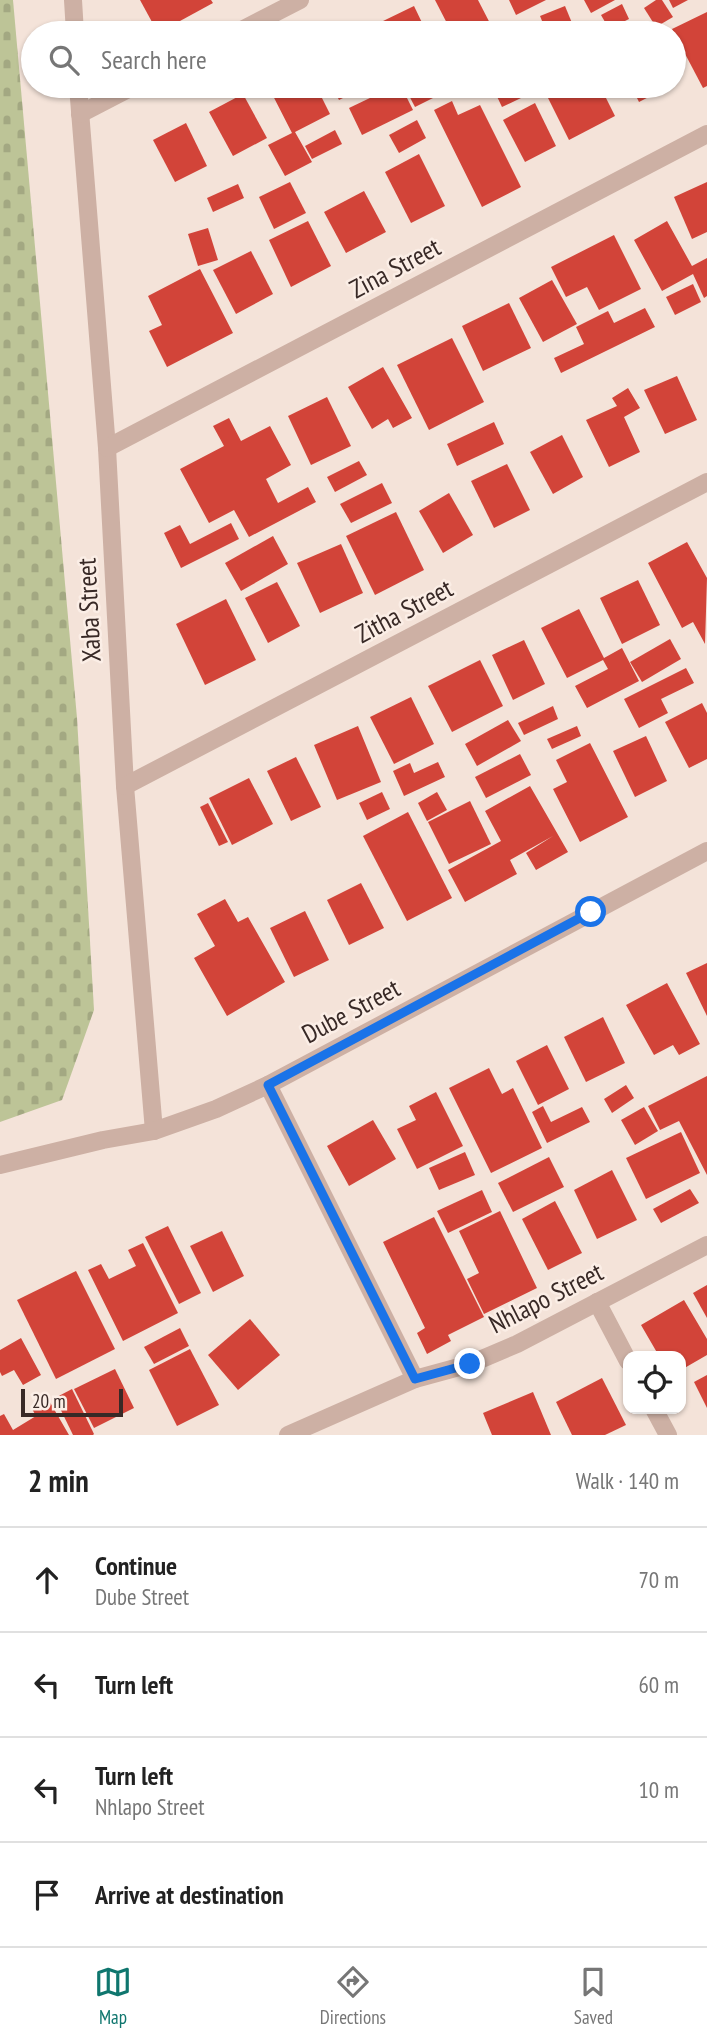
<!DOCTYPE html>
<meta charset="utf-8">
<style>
body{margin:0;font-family:"PT Sans Narrow",sans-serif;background:#f2f2f2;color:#222}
.controls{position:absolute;right:21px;bottom:21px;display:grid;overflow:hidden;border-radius:14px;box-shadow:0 2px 5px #0004}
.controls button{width:63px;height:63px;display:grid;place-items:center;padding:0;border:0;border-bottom:2px solid #e0e0e0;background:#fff;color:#222;font:35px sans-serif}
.scale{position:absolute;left:21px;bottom:18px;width:102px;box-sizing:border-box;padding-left:7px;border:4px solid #382926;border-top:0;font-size:19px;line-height:24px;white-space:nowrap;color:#382926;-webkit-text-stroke:5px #fbeee6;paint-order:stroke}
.stop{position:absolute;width:21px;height:21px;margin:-16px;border:5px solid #1a73e8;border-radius:50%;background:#fff}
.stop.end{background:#1a73e8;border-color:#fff;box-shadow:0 2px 7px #0008}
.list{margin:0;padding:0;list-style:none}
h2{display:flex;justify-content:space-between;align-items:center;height:91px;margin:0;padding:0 28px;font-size:30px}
h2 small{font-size:23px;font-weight:400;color:#767676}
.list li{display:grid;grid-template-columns:46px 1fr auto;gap:21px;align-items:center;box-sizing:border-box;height:105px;padding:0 28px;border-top:2px solid #e0e0e0}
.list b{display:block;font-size:26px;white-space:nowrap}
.list p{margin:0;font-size:23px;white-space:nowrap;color:#767676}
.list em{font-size:23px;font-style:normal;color:#767676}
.icon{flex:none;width:38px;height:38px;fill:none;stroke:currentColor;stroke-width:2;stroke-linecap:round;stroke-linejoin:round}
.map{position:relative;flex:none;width:707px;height:1435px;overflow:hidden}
.search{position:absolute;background:#fff;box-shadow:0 2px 5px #0004;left:21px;right:21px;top:21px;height:77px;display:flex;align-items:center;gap:18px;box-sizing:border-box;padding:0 24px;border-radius:38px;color:#767676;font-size:26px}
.sheet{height:511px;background:#fff}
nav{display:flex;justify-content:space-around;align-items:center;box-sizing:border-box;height:98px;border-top:2px solid #e0e0e0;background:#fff;font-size:19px;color:#767676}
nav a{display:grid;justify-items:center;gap:4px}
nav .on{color:#0f766e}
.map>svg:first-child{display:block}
.cemetery{fill:url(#cemetery-stones)}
.building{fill:#d24439}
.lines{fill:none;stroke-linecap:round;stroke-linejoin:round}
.minor{stroke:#cdb0a4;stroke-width:18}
.tertiary{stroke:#cdb0a4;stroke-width:18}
.route{stroke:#1a73e8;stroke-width:9}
.labels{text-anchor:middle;stroke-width:5;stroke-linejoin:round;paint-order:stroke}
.street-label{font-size:26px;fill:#382926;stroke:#fbeee6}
</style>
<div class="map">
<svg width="707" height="1435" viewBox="0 0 707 1435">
<defs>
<pattern id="cemetery-stones" width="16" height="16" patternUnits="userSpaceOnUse" patternTransform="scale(1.75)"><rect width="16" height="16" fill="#bdc497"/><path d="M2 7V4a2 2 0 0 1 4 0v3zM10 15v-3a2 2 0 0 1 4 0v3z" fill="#a3a882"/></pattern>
</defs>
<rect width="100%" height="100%" fill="#f4e3d9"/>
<!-- cemetery -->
<polygon class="cemetery" points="0,0 13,0 77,718 94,1010 62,1100 0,1122"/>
<!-- building -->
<g class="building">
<polygon points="140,0 211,0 213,3 158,33"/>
<polygon points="435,0 478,0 495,33 452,33"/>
<polygon points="509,0 546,0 516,15"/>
<polygon points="584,0 615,0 591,13"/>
<polygon points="656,0 662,0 673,17 656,27 644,8"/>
<polygon points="669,0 688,0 673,8"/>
<polygon points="622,4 629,19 609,29 601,15"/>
<polygon points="414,6 427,33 386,33 381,22"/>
<polygon points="565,6 572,23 547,33 540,16"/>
<polygon points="707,12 707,86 703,88 672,29"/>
<polygon points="268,86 316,86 330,114 295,132 312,162 285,176 268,145 292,133"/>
<polygon points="332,86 367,86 339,100"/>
<polygon points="395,86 401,86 413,110 362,135 349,108"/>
<polygon points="404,86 442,86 445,92 415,107"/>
<polygon points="492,86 546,86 502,107"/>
<polygon points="566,86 600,86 615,116 569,140 547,96"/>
<polygon points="631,86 670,86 639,102"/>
<polygon points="243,94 267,138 233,156 209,112"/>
<polygon points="452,101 458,115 480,105 521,187 482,207 434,110"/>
<polygon points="535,103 556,146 525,162 503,120"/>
<polygon points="417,120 426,138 399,153 389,135"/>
<polygon points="186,123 207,166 175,182 153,140"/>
<polygon points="335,130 342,144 312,159 305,146"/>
<polygon points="419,154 445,206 411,223 385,172"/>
<polygon points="290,182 306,213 274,229 259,197"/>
<polygon points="707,182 707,232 692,239 674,197"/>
<polygon points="238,184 244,198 213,212 207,198"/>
<polygon points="364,191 386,232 346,253 324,212"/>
<polygon points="308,221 331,266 291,287 269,240"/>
<polygon points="667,221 692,266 707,258 707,296 704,298 693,274 662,291 634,240"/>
<polygon points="208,228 218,260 198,266 188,234"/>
<polygon points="614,235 641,289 599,310 587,287 566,297 551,267"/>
<polygon points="251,251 273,294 236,314 213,270"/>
<polygon points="200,269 233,333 167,367 149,331 162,325 148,296"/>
<polygon points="552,280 577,324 543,342 519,298"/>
<polygon points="693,284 701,302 675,315 666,297"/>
<polygon points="509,303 531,348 483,371 462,326"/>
<polygon points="645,308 655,327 561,373 554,358 584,344 576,327 608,311 614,323"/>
<polygon points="452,338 484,402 429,430 397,365"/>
<polygon points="383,367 412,418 393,428 388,419 372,429 348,387"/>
<polygon points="677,376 697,420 665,434 644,390"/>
<polygon points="628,388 640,408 624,417 640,452 609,467 586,420 617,406 612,398"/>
<polygon points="327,397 351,446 311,465 288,416"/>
<polygon points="229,418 241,441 270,426 291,465 266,479 278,503 308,487 316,502 249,537 234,510 209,523 180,469 224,446 213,426"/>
<polygon points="494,422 504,444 457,466 447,444"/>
<polygon points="562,435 583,477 553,494 530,452"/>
<polygon points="359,461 367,475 335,492 327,477"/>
<polygon points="507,464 530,510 494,528 471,481"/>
<polygon points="382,483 392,503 351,523 340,504"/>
<polygon points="449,493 473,535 443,553 419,511"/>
<polygon points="396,512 424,570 375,595 346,536"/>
<polygon points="231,523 239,539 181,568 164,533 180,525 190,544"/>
<polygon points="273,536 288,564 241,591 225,563"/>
<polygon points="687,542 707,578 705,644 693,622 682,628 648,563"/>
<polygon points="341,544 363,593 320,613 297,563"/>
<polygon points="638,580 660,625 622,644 600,598"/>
<polygon points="277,582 300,626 268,643 245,598"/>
<polygon points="226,599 256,660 205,685 176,624"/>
<polygon points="579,609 604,658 622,648 639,681 587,708 575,686 608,669 603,660 567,678 541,628"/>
<polygon points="670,639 681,659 642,682 630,662"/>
<polygon points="524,640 545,684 513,700 492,655"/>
<polygon points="480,660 503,706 452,732 428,686"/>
<polygon points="686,668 694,683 661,699 668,713 639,728 624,699"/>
<polygon points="411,697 434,744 394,764 370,717"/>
<polygon points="702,703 707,713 707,759 689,768 665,722"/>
<polygon points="553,706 558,719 524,735 518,723"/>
<polygon points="508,720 521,741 477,766 465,744"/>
<polygon points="358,726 381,782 337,800 314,745"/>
<polygon points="577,726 581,736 552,749 547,739"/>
<polygon points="646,736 667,781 635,797 613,751"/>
<polygon points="590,743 628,817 580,842 553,789 567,782 556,760"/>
<polygon points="520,754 531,775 486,798 475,777"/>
<polygon points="296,757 321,807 291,821 267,771"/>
<polygon points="438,762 445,777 404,796 393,771 410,763 414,773"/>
<polygon points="249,778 273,824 232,845 209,798"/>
<polygon points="530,786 568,852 536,870 526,853 553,836 510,860 517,874 465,902 448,870 501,841 485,811"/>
<polygon points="382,792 390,809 367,820 359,803"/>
<polygon points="437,792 447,810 427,821 418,803"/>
<polygon points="470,801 491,844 449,864 428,822"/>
<polygon points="208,803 228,842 219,846 200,807"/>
<polygon points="408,812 452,898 407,921 363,836"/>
<polygon points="361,883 384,928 349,945 327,900"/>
<polygon points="225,899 238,922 248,917 285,982 227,1016 194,958 215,946 197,914"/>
<polygon points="305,911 329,960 294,977 270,928"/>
<polygon points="707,963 707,1016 686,973"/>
<polygon points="667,983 700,1044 679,1055 673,1045 654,1055 626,1005"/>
<polygon points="603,1017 625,1063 586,1082 564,1037"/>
<polygon points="547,1045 569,1089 538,1105 516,1061"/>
<polygon points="489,1068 502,1094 513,1088 542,1148 491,1173 449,1088"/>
<polygon points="707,1076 707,1175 679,1121 660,1130 648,1106"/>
<polygon points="626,1085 634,1098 612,1113 604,1099"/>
<polygon points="436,1092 463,1146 417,1169 397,1129 416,1120 409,1106"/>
<polygon points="543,1106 551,1122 582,1107 590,1122 547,1143 532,1112"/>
<polygon points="644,1107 658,1131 635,1145 621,1120"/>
<polygon points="373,1120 396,1159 349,1186 327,1146"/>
<polygon points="681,1132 700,1173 646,1199 626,1158"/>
<polygon points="465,1152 475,1175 439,1190 429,1168"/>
<polygon points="549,1157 564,1187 513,1212 498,1183"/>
<polygon points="612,1170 637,1220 597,1239 574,1190"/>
<polygon points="690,1189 699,1203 661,1223 653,1209"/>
<polygon points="482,1190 492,1212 448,1233 437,1211"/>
<polygon points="555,1201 582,1253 548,1270 522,1219"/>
<polygon points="500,1211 537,1288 484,1314 467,1279 479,1273 459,1231"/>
<polygon points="434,1217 484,1317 448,1335 451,1341 427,1354 417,1333 425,1328 383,1242"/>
<polygon points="168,1226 201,1293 179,1304 145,1237"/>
<polygon points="222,1231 244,1276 213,1292 190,1246"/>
<polygon points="143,1243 178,1313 123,1341 88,1270 101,1264 109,1279 136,1266 128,1250"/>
<polygon points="76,1271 115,1349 56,1379 17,1300"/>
<polygon points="707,1285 707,1318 693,1293"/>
<polygon points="684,1300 707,1339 707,1355 681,1370 681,1356 659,1356 641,1325"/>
<polygon points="250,1319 280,1355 238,1390 208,1355"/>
<polygon points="180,1328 189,1346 154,1364 144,1347"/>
<polygon points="21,1338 41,1375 23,1385 14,1370 2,1376 0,1372 0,1350"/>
<polygon points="190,1349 219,1405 177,1426 149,1370"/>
<polygon points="115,1369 134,1408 94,1428 74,1389"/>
<polygon points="707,1375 707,1408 694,1382"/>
<polygon points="602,1378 626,1425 605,1435 572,1435 556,1402"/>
<polygon points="72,1389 94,1434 93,1435 73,1435 55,1398"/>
<polygon points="533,1392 551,1435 492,1435 483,1413"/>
<polygon points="47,1397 69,1435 0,1435 0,1416 4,1414 13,1430 36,1416 31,1407"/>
</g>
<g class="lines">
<!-- minor -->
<g class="minor">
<polyline points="73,0 75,33"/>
<polyline points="236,33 300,0"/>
<polyline points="78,86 107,448 125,786 154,1131"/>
<polyline points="80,114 134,86"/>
<polyline points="107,448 707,134"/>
<polyline points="125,786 707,482"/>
<polyline points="268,1085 415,1379"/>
<polyline points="597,1302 628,1361"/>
<polyline points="654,1409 668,1435"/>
<polyline points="288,1435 415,1379 470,1364 517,1344 707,1245"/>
</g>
<!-- tertiary -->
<polyline class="tertiary" points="0,1165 103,1140 154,1131 216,1109 268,1085 707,851"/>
</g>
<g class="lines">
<!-- route -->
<polyline class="route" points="470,1364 415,1379 268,1085 591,912"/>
</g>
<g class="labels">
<!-- street labels -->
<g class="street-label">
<text transform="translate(395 268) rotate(-28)" y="9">Zina Street</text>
<text transform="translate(89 610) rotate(-93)" y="9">Xaba Street</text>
<text transform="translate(404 611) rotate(-28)" y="9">Zitha Street</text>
<text transform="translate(351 1011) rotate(-28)" y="9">Dube Street</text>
<text transform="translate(546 1298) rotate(-27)" y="9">Nhlapo Street</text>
</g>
</g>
</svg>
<div class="controls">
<button><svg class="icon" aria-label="locate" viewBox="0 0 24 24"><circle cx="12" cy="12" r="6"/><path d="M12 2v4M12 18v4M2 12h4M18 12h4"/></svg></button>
</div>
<div class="scale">20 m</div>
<div class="stop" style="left:591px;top:912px"></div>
<div class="stop end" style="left:470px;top:1364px"></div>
<div class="search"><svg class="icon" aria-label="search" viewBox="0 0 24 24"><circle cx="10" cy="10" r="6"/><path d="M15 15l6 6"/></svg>Search here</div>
</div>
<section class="sheet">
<h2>2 min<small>Walk · 140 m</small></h2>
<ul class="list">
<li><svg class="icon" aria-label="ahead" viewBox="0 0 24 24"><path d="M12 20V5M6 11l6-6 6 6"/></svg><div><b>Continue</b><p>Dube Street</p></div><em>70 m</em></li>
<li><svg class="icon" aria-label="left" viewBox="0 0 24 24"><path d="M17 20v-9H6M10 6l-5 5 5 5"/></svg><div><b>Turn left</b></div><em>60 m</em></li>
<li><svg class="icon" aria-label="left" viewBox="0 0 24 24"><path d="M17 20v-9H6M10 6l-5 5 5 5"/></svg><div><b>Turn left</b><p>Nhlapo Street</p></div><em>10 m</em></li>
<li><svg class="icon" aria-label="arrive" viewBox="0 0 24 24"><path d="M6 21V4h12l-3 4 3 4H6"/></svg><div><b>Arrive at destination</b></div></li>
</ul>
</section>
<nav>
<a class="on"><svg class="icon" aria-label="map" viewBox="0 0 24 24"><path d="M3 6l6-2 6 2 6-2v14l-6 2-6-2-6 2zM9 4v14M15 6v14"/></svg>Map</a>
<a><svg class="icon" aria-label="directions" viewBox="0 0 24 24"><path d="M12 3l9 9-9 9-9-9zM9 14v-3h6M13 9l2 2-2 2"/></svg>Directions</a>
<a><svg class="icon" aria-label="saved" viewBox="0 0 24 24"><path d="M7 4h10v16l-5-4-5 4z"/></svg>Saved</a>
</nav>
